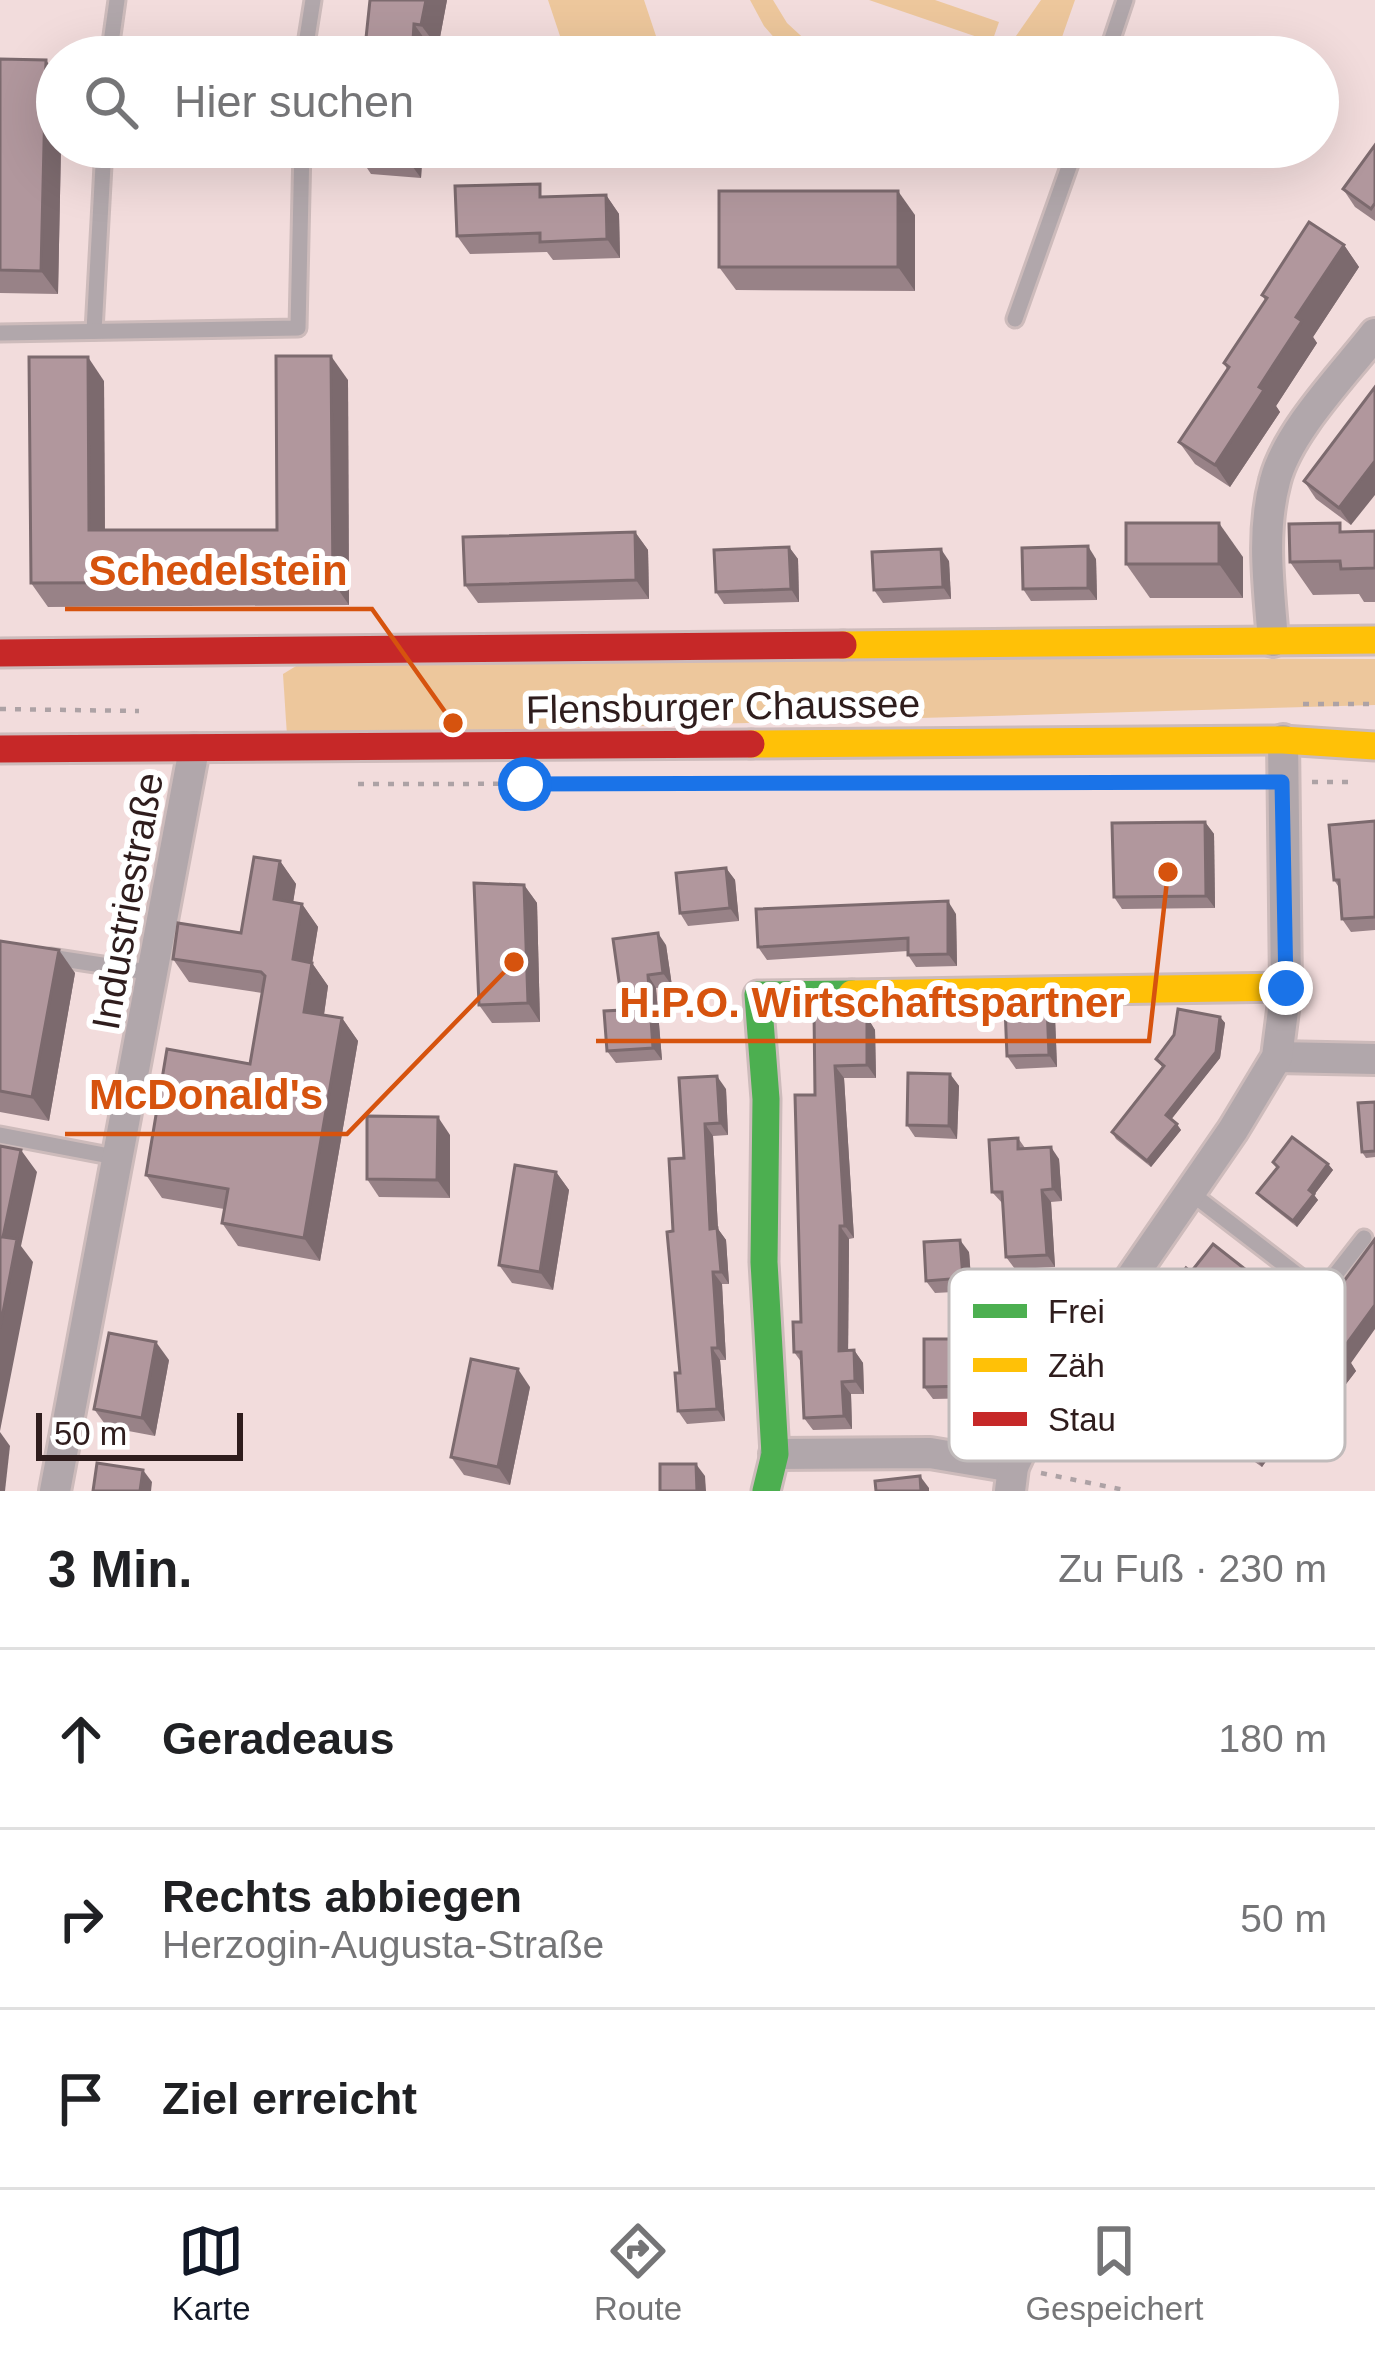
<!DOCTYPE html>
<html lang="de">
<meta charset="utf-8">
<style>
body{margin:0;font-family:Helvetica,sans-serif;background:#f6f6f6;color:#202124}
.scale{position:absolute;left:36px;bottom:30px;width:207px;box-sizing:border-box;padding-left:12px;border:6px solid #2f1d1d;border-top:0;font-size:33px;line-height:42px;white-space:nowrap;color:#2f1d1d;-webkit-text-stroke:9px #fff;paint-order:stroke}
.stop{position:absolute;width:36px;height:36px;margin:-27px;border:9px solid #1a73e8;border-radius:50%;background:#fff}
.stop.end{background:#1a73e8;border-color:#fff;box-shadow:0 3px 12px #0008}
.list{margin:0;padding:0;list-style:none}
h2{display:flex;justify-content:space-between;align-items:center;height:156px;margin:0;padding:0 48px;font-size:51px}
h2 small{font-size:39px;font-weight:400;color:#757577}
.list li{display:grid;grid-template-columns:78px 1fr auto;gap:36px;align-items:center;box-sizing:border-box;height:180px;padding:0 48px;border-top:3px solid #e0e0e0}
.list b{display:block;font-size:45px;white-space:nowrap}
.list p{margin:0;font-size:39px;white-space:nowrap;color:#757577}
.list em{font-size:39px;font-style:normal;color:#757577}
.icon{flex:none;width:66px;height:66px;fill:none;stroke:currentColor;stroke-width:2;stroke-linecap:round;stroke-linejoin:round}
.map{position:relative;flex:none;width:1375px;height:1491px;overflow:hidden}
.search{position:absolute;background:#fff;box-shadow:0 12px 48px #0002;left:36px;right:36px;top:36px;height:132px;display:flex;align-items:center;gap:30px;box-sizing:border-box;padding:0 42px;border-radius:66px;color:#757577;font-size:45px}
.sheet{height:696px;background:#fff}
nav{display:flex;justify-content:space-around;align-items:center;box-sizing:border-box;height:168px;border-top:3px solid #e0e0e0;background:#fff;font-size:33px;color:#757577}
nav a{display:grid;justify-items:center;gap:6px}
nav .on{color:#111827}
.map>svg:first-child{display:block}
.green{fill:#edc79c}
.lines{fill:none;stroke-linecap:round;stroke-linejoin:round}
.lane-casing{stroke:#cdbbbb;stroke-width:21}
.street-casing{stroke:#cdbbbb;stroke-width:36}
.fast-casing{stroke:#cdbbbb;stroke-width:33}
.slow-casing{stroke:#cdbbbb;stroke-width:33}
.jam-casing{stroke:#cdbbbb;stroke-width:33}
.path{stroke:#ada2a5;stroke-width:4.5;stroke-dasharray:6 9;stroke-linecap:butt}
.lane{stroke:#b1a7ab;stroke-width:15}
.street{stroke:#b1a7ab;stroke-width:30}
.fast{stroke:#4caf50;stroke-width:27}
.slow{stroke:#ffc107;stroke-width:27}
.jam{stroke:#c62828;stroke-width:27}
.wall{fill:#988287}
.shaded-wall{fill:#7c6a6e}
.building{fill:#b1979d;stroke:#7c6a6e;stroke-width:3}
.route{stroke:#1a73e8;stroke-width:15}
.labels{text-anchor:middle;stroke-width:12;stroke-linejoin:round;paint-order:stroke}
.street-label{font-size:39px;fill:#2f1d1d;stroke:#fff}
.key{fill:#fff;stroke:#c1bbbb;stroke-width:3}
.key-label{font-size:33px;fill:#2f1d1d}
.leader{fill:none;stroke:#d6530e;stroke-width:4.5}
.callout-dot{fill:#d6530e;stroke:#fff;stroke-width:4.5}
.callout-label{font-size:42px;text-anchor:middle;font-weight:bold;fill:#d6530e;stroke:#fff;stroke-width:12;stroke-linejoin:round;paint-order:stroke}
</style>
<div class="map">
<svg width="1375" height="1491" viewBox="0 0 1375 1491">
<rect width="100%" height="100%" fill="#f2dcdc"/>
<!-- green -->
<g class="green">
<polygon points="548,0 644,0 663,57 567,57"/>
<polygon points="750,0 773,0 787,23 824,57 791,57 764,26"/>
<polygon points="869,0 935,0 999,22 992,42"/>
<polygon points="1041,0 1075,0 1055,57 1028,54 1023,57 991,57 1016,36"/>
<polygon points="311,657 1375,659 1375,705 287,736 283,674"/>
</g>
<g class="lines">
<!-- lane casing -->
<g class="lane-casing">
<g id="lane">
<polyline points="109,57 117,0"/>
<polyline points="304,57 313,0"/>
<polyline points="1106,57 1125,0"/>
<polyline points="1015,319 1076,147"/>
<polyline points="94,331 104,147"/>
<polyline points="0,333 298,328 302,147"/>
<polyline points="50,957 154,973"/>
<polyline points="0,1135 120,1158"/>
<polyline points="1191,1193 1321,1293 1247,1396"/>
<polyline points="1321,1293 1364,1238"/>
<polyline points="1210,1448 1230,1420"/>
</g>
</g>
<!-- street casing -->
<g class="street-casing">
<g id="street">
<path d="M1273,641C1269,588 1261,533 1275,481C1287,432 1344,374 1375,334"/>
<polyline points="1277,1057 1375,1059"/>
<polyline points="775,1454 930,1453 1013,1467"/>
<polyline points="55,1491 194,749"/>
<polyline points="1010,1491 1013,1467 1038,1413 1233,1130 1277,1057 1286,987 1283,740"/>
</g>
</g>
<!-- fast casing -->
<g class="fast-casing">
<polyline id="fast" points="766,1491 775,1454 764,1262 766,1099 758,995 852,994"/>
</g>
<!-- slow casing -->
<g class="slow-casing">
<g id="slow">
<polyline points="843,645 1375,640"/>
<polyline points="751,744 1283,740 1375,746"/>
<polyline points="852,994 1286,987"/>
</g>
</g>
<!-- jam casing -->
<g class="jam-casing">
<g id="jam">
<polyline points="0,653 843,645"/>
<polyline points="0,749 751,744"/>
</g>
</g>
<!-- path -->
<g class="path">
<polyline points="1303,704 1375,704"/>
<polyline points="0,709 139,711"/>
<polyline points="1312,782 1355,782"/>
<polyline points="358,784 1253,783"/>
<polyline points="1041,1473 1129,1491"/>
</g>
<!-- lane -->
<use href="#lane" class="lane"/>
<!-- street -->
<use href="#street" class="street"/>
<!-- fast -->
<use href="#fast" class="fast"/>
<!-- slow -->
<use href="#slow" class="slow"/>
<!-- jam -->
<use href="#jam" class="jam"/>
</g>
<!-- wall -->
<g class="wall">
<polygon points="447,0 438,48 364,57"/>
<polygon points="0,59 57,147 61,147 58,294 0,293"/>
<polygon points="1375,145 1375,221 1355,207 1343,189"/>
<polygon points="355,147 423,147 421,178 371,174 355,150"/>
<polygon points="606,195 619,214 620,258 553,260 547,252 470,254 457,236 549,197"/>
<polygon points="915,215 915,291 736,290 719,267"/>
<polygon points="1344,245 1359,267 1313,337 1317,343 1276,406 1280,412 1230,487 1195,464 1179,442 1227,369 1224,363 1265,300 1262,295"/>
<polygon points="348,380 349,605 48,607 31,583 104,381 105,530 277,530"/>
<polygon points="1375,387 1351,525 1316,499 1304,481"/>
<polygon points="1346,531 1375,531 1375,602 1364,602 1359,594 1313,595 1290,562"/>
<polygon points="635,532 648,550 649,599 478,603 465,585"/>
<polygon points="789,547 798,559 799,602 724,604 716,592"/>
<polygon points="1243,557 1243,598 1150,598 1126,564"/>
<polygon points="1096,559 1097,600 1031,601 1023,589"/>
<polygon points="949,561 951,599 883,603 874,590"/>
<polygon points="1375,821 1375,930 1351,932 1342,919 1340,889 1334,880"/>
<polygon points="1205,822 1214,834 1215,908 1122,909 1114,897"/>
<polygon points="280,861 296,884 293,902 302,904 318,927 312,963 328,986 324,1015 342,1018 358,1041 320,1261 238,1246 222,1223 224,1209 162,1198 146,1175 250,1064 262,993 189,982 173,959 241,933"/>
<polygon points="726,868 735,880 739,921 688,926 680,913"/>
<polygon points="524,885 537,903 540,1022 492,1023 479,1005"/>
<polygon points="956,914 957,966 916,967 908,955 908,951 767,960 758,947"/>
<polygon points="0,941 75,973 49,1121 0,1112"/>
<polygon points="666,945 672,986 656,988 662,1060 616,1063 607,1051 623,1010"/>
<polygon points="1047,1005 1055,1017 1057,1067 1016,1069 1007,1056"/>
<polygon points="833,1010 838,1018 867,1017 875,1030 876,1078 844,1078 854,1238 849,1239 848,1351 854,1350 863,1363 864,1394 851,1394 852,1429 813,1430 804,1418 802,1363 794,1352 801,1322 815,1095"/>
<polygon points="1220,1017 1225,1023 1220,1058 1171,1119 1181,1130 1151,1167 1116,1139 1112,1132 1163,1068 1156,1059"/>
<polygon points="950,1074 959,1086 957,1139 915,1137 907,1125"/>
<polygon points="726,1089 728,1135 713,1136 718,1229 726,1240 729,1284 722,1284 726,1360 720,1360 725,1421 687,1424 678,1411 680,1373 673,1231 684,1158"/>
<polygon points="1375,1102 1375,1157 1366,1158 1362,1152"/>
<polygon points="450,1135 450,1198 379,1197 367,1179"/>
<polygon points="1018,1138 1025,1148 1059,1159 1062,1201 1051,1202 1055,1267 1015,1269 1006,1257 1003,1204 992,1192"/>
<polygon points="1273,1162 1328,1164 1333,1170 1314,1195 1318,1200 1297,1227 1262,1199 1257,1193 1277,1168"/>
<polygon points="556,1172 569,1190 553,1290 512,1283 499,1265"/>
<polygon points="1375,1239 1351,1363 1356,1371 1330,1405 1314,1393 1262,1467 1228,1443 1220,1431 1271,1392 1328,1318 1322,1311"/>
<polygon points="969,1252 972,1291 935,1293 926,1281"/>
<polygon points="1250,1273 1259,1286 1238,1313 1234,1310 1182,1379 1185,1383 1142,1434 1106,1406 1097,1394 1163,1316 1157,1307"/>
<polygon points="980,1351 980,1398 933,1399 924,1387"/>
<polygon points="169,1360 155,1436 107,1427 94,1409"/>
<polygon points="530,1387 510,1485 464,1475 451,1457"/>
</g>
<!-- shaded-wall -->
<g class="shaded-wall">
<polygon points="426,0 447,0 438,48 421,25"/>
<polygon points="414,24 431,48 430,57 412,57"/>
<polygon points="46,60 57,76 57,147 61,147 58,294 41,271"/>
<polygon points="405,147 423,147 421,178 404,155"/>
<polygon points="898,191 915,215 915,291 898,267"/>
<polygon points="606,195 619,214 620,258 607,239"/>
<polygon points="1344,245 1359,267 1313,337 1317,343 1276,406 1280,412 1230,487 1215,465 1296,317"/>
<polygon points="331,356 348,380 349,605 333,582"/>
<polygon points="88,357 104,381 105,554 89,530"/>
<polygon points="1375,461 1375,495 1351,525 1339,508"/>
<polygon points="1219,523 1243,557 1243,598 1219,564"/>
<polygon points="635,532 648,550 649,599 636,580"/>
<polygon points="1088,546 1096,559 1097,600 1088,588"/>
<polygon points="789,547 798,559 799,602 791,589"/>
<polygon points="941,549 949,561 951,599 943,587"/>
<polygon points="1205,822 1214,834 1215,908 1206,896"/>
<polygon points="280,861 296,884 290,922 274,899"/>
<polygon points="726,868 735,880 739,921 730,908"/>
<polygon points="524,885 537,903 540,1022 528,1003"/>
<polygon points="948,901 956,914 957,966 948,954"/>
<polygon points="302,904 318,927 309,982 293,959"/>
<polygon points="658,933 666,945 672,986 663,973"/>
<polygon points="59,950 75,973 49,1121 32,1097"/>
<polygon points="312,963 328,986 321,1035 304,1012"/>
<polygon points="648,975 656,988 662,1060 653,1048"/>
<polygon points="1047,1005 1055,1017 1057,1067 1049,1055"/>
<polygon points="867,1017 875,1030 876,1078 867,1065"/>
<polygon points="1220,1017 1225,1023 1220,1058 1170,1121 1166,1115"/>
<polygon points="342,1018 358,1041 320,1261 304,1238"/>
<polygon points="835,1066 844,1078 854,1238 845,1226"/>
<polygon points="950,1074 959,1086 957,1139 949,1126"/>
<polygon points="717,1076 726,1089 728,1135 720,1123"/>
<polygon points="438,1117 450,1135 450,1198 437,1180"/>
<polygon points="705,1124 713,1136 718,1229 726,1240 729,1284 721,1272 710,1229"/>
<polygon points="1177,1124 1181,1130 1151,1167 1147,1161"/>
<polygon points="1051,1147 1059,1159 1062,1201 1053,1189"/>
<polygon points="21,1150 37,1172 21,1246 33,1262 0,1431 0,1328 3,1237"/>
<polygon points="1328,1164 1333,1170 1314,1195 1318,1200 1297,1227 1293,1221 1309,1190"/>
<polygon points="556,1172 569,1190 553,1290 540,1272"/>
<polygon points="1042,1190 1051,1202 1055,1267 1047,1255"/>
<polygon points="840,1226 849,1239 848,1363 839,1351"/>
<polygon points="960,1240 969,1252 972,1291 963,1278"/>
<polygon points="713,1272 722,1284 726,1360 718,1348"/>
<polygon points="1250,1273 1259,1286 1238,1313 1229,1301"/>
<polygon points="1226,1298 1234,1310 1182,1379 1185,1383 1142,1434 1133,1421"/>
<polygon points="1375,1305 1375,1329 1351,1363 1356,1371 1330,1405 1322,1393 1340,1353"/>
<polygon points="971,1339 980,1351 980,1398 972,1386"/>
<polygon points="156,1342 169,1360 155,1436 142,1418"/>
<polygon points="712,1348 720,1360 725,1421 717,1409"/>
<polygon points="854,1350 863,1363 864,1394 855,1381"/>
<polygon points="518,1369 530,1387 510,1485 498,1467"/>
<polygon points="1305,1380 1314,1393 1262,1467 1254,1455"/>
<polygon points="842,1382 851,1394 852,1429 844,1416"/>
<polygon points="0,1432 10,1446 5,1491 0,1491"/>
<polygon points="696,1464 705,1476 706,1491 697,1491"/>
<polygon points="143,1470 152,1482 151,1491 140,1491"/>
<polygon points="920,1476 929,1488 929,1491 921,1491"/>
</g>
<!-- building -->
<g class="building">
<polygon points="370,0 426,0 421,25 414,24 412,57 364,57"/>
<polygon points="0,59 46,60 41,271 0,270"/>
<polygon points="1375,145 1375,203 1371,209 1343,189"/>
<polygon points="355,147 405,147 404,155 355,150"/>
<polygon points="540,184 540,197 606,195 607,239 540,242 540,233 457,236 455,186"/>
<rect x="719" y="191" width="179" height="76"/>
<polygon points="1309,222 1344,245 1296,317 1302,321 1259,387 1264,390 1215,465 1179,442 1229,367 1224,363 1267,298 1262,295"/>
<polygon points="276,356 331,356 333,582 31,583 29,357 88,357 89,530 277,530"/>
<polygon points="1375,387 1375,461 1339,508 1304,481"/>
<rect x="1126" y="523" width="93" height="41"/>
<polygon points="1340,523 1340,532 1375,531 1375,568 1341,569 1340,561 1290,562 1289,524"/>
<polygon points="635,532 636,580 465,585 463,537"/>
<polygon points="1088,546 1088,588 1023,589 1022,548"/>
<polygon points="789,547 791,589 716,592 714,550"/>
<polygon points="941,549 943,587 874,590 872,552"/>
<polygon points="1375,821 1375,917 1342,919 1339,880 1334,880 1329,825"/>
<polygon points="1205,822 1206,896 1114,897 1112,823"/>
<polygon points="254,857 280,861 274,899 302,904 293,959 312,963 304,1012 342,1018 304,1238 222,1223 228,1189 146,1175 167,1049 250,1064 265,976 261,972 173,959 178,923 241,933"/>
<polygon points="726,868 730,908 680,913 676,873"/>
<polygon points="474,883 524,885 528,1003 479,1005"/>
<polygon points="948,901 948,954 908,955 908,938 758,947 756,909"/>
<polygon points="658,933 663,973 648,975 653,1048 607,1051 604,1011 623,1010 613,939"/>
<polygon points="0,941 59,950 32,1097 0,1091"/>
<polygon points="1047,1005 1049,1055 1007,1056 1005,1007"/>
<polygon points="1178,1009 1220,1017 1216,1052 1166,1115 1177,1124 1147,1161 1112,1132 1164,1066 1156,1059 1174,1035"/>
<polygon points="833,1010 833,1018 867,1017 867,1065 835,1066 845,1226 840,1226 839,1351 854,1350 855,1381 842,1382 844,1416 804,1418 801,1352 794,1352 793,1322 801,1322 795,1095 815,1095 814,1011"/>
<polygon points="908,1073 950,1074 949,1126 907,1125"/>
<polygon points="717,1076 720,1123 705,1124 710,1229 717,1228 721,1272 713,1272 718,1348 712,1348 717,1409 678,1411 675,1373 680,1373 667,1232 673,1231 669,1159 684,1158 679,1078"/>
<polygon points="1375,1102 1375,1151 1362,1152 1358,1103"/>
<polygon points="367,1116 438,1117 437,1180 367,1179"/>
<polygon points="1292,1137 1328,1164 1309,1190 1314,1194 1293,1221 1257,1193 1278,1167 1273,1162"/>
<polygon points="1018,1138 1018,1149 1051,1147 1053,1189 1042,1190 1047,1255 1006,1257 1002,1192 992,1192 989,1140"/>
<polygon points="0,1146 21,1150 3,1237 17,1239 0,1328"/>
<polygon points="515,1165 556,1172 540,1272 499,1265"/>
<polygon points="1375,1239 1375,1305 1340,1353 1348,1359 1322,1393 1305,1380 1254,1455 1220,1431 1255,1381 1271,1392 1330,1316 1322,1311"/>
<polygon points="960,1240 963,1278 926,1281 924,1242"/>
<polygon points="1213,1244 1250,1273 1229,1301 1226,1298 1173,1368 1177,1371 1133,1421 1097,1394 1165,1314 1157,1307 1186,1268 1191,1272"/>
<polygon points="109,1333 156,1342 142,1418 94,1409"/>
<polygon points="924,1339 971,1339 972,1386 924,1387"/>
<polygon points="471,1359 518,1369 498,1467 451,1457"/>
<polygon points="97,1463 143,1470 140,1491 93,1491"/>
<polygon points="660,1464 696,1464 697,1491 660,1491"/>
<polygon points="920,1476 921,1491 876,1491 875,1481"/>
</g>
<g class="lines">
<!-- route -->
<polyline class="route" points="525,784 1282,782 1286,988"/>
</g>
<g class="labels">
<!-- street labels -->
<g class="street-label">
<text transform="translate(723 706) rotate(-1)" y="14">Flensburger Chaussee</text>
<text transform="translate(127 901) rotate(-80)" y="14">Industriestraße</text>
</g>
</g>
<!-- legend -->
<rect x="949" y="1269" width="396" height="192" rx="18" class="key"/>
<rect x="973" y="1304" width="54" height="14" fill="#4caf50"/>
<rect x="973" y="1358" width="54" height="14" fill="#ffc107"/>
<rect x="973" y="1412" width="54" height="14" fill="#c62828"/>
<g class="key-label">
<text x="1048" y="1323">Frei</text>
<text x="1048" y="1377">Zäh</text>
<text x="1048" y="1431">Stau</text>
</g>
<!-- callouts -->
<path class="leader" d="M453 723L372 609H65M1168 872L1149 1041H596M514 962L347 1134H65"/>
<g class="callout-dot">
<circle cx="453" cy="723" r="12"/>
<circle cx="1168" cy="872" r="12"/>
<circle cx="514" cy="962" r="12"/>
</g>
<g class="callout-label">
<text x="218" y="585">Schedelstein</text>
<text x="872" y="1017">H.P.O. Wirtschaftspartner</text>
<text x="206" y="1109">McDonald's</text>
</g>
</svg>
<div class="scale">50 m</div>
<div class="stop" style="left:525px;top:784px"></div>
<div class="stop end" style="left:1286px;top:988px"></div>
<div class="search"><svg class="icon" aria-label="search" viewBox="0 0 24 24"><circle cx="10" cy="10" r="6"/><path d="M15 15l6 6"/></svg>Hier suchen</div>
</div>
<section class="sheet">
<h2>3 Min.<small>Zu Fuß · 230 m</small></h2>
<ul class="list">
<li><svg class="icon" aria-label="ahead" viewBox="0 0 24 24"><path d="M12 20V5M6 11l6-6 6 6"/></svg><div><b>Geradeaus</b></div><em>180 m</em></li>
<li><svg class="icon" aria-label="right" viewBox="0 0 24 24"><path d="M7 20v-9h11M14 6l5 5-5 5"/></svg><div><b>Rechts abbiegen</b><p>Herzogin-Augusta-Straße</p></div><em>50 m</em></li>
<li><svg class="icon" aria-label="arrive" viewBox="0 0 24 24"><path d="M6 21V4h12l-3 4 3 4H6"/></svg><div><b>Ziel erreicht</b></div></li>
</ul>
</section>
<nav>
<a class="on"><svg class="icon" aria-label="map" viewBox="0 0 24 24"><path d="M3 6l6-2 6 2 6-2v14l-6 2-6-2-6 2zM9 4v14M15 6v14"/></svg>Karte</a>
<a><svg class="icon" aria-label="directions" viewBox="0 0 24 24"><path d="M12 3l9 9-9 9-9-9zM9 14v-3h6M13 9l2 2-2 2"/></svg>Route</a>
<a><svg class="icon" aria-label="saved" viewBox="0 0 24 24"><path d="M7 4h10v16l-5-4-5 4z"/></svg>Gespeichert</a>
</nav>
